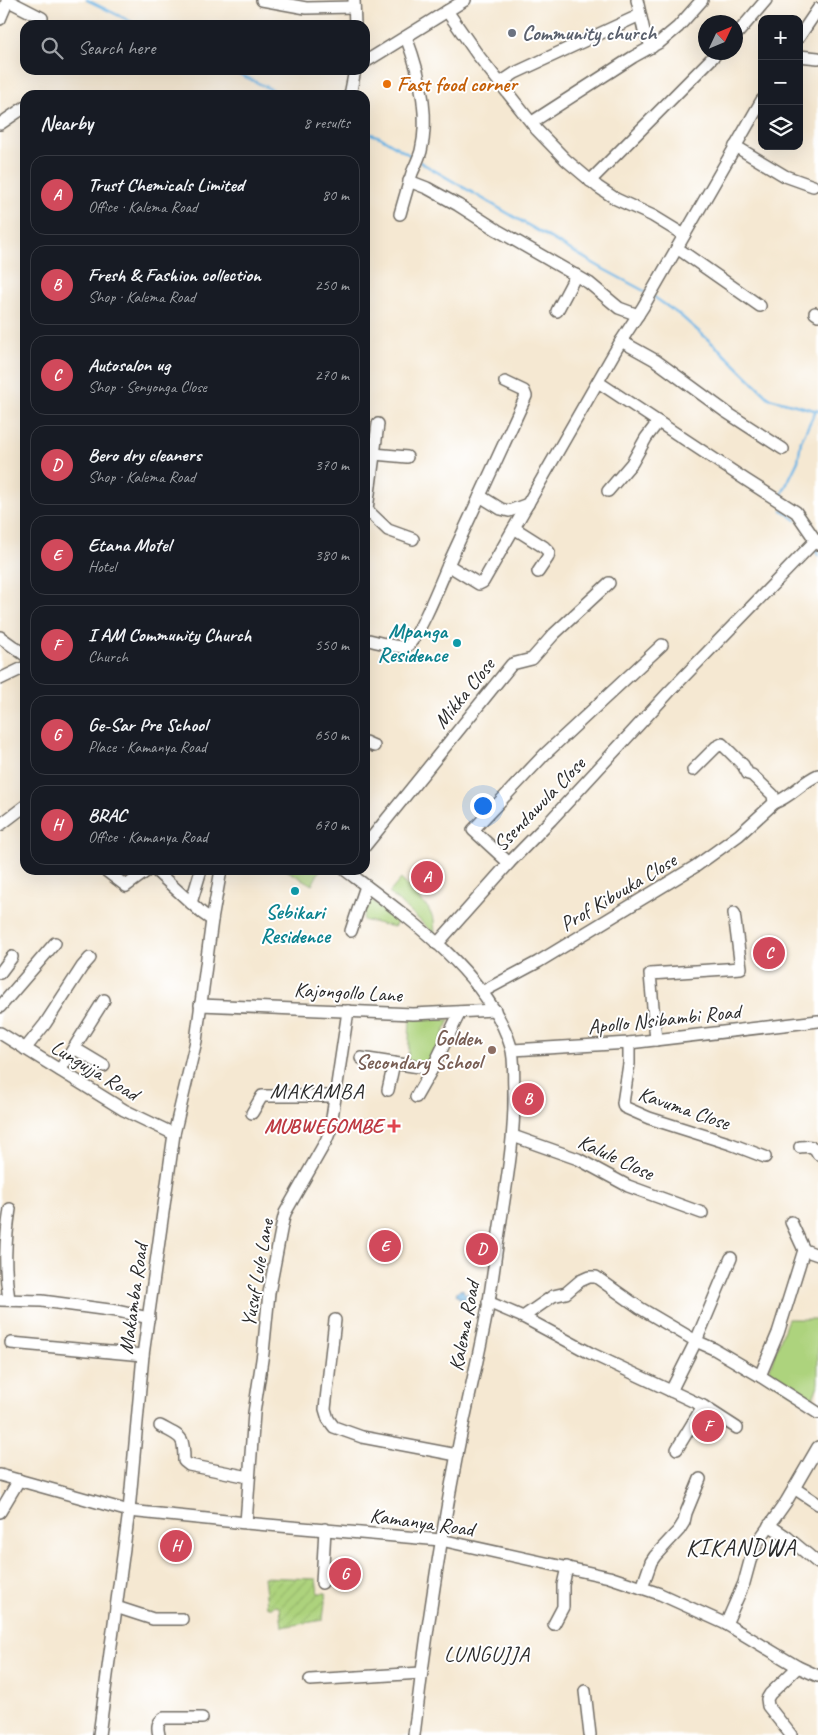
<!DOCTYPE html>
<meta charset="utf-8">
<style>
body{margin:0;font-family:Caveat,sans-serif;background:#20242c;color:#f1f3f6}
.controls{position:absolute;right:15px;top:15px;display:grid;overflow:hidden;border-radius:10px;box-shadow:0 5px 20px #0002}
.controls button{width:45px;height:45px;display:grid;place-items:center;padding:0;border:0;border-bottom:1px solid #363941;background:#171b24;color:#f1f3f6;font:25px sans-serif}
.compass{position:absolute;left:698px;top:15px;width:45px;height:45px;border-radius:50%;background:#171b24;box-shadow:0 5px 20px #0002;rotate:46deg}
.you{position:absolute;left:482px;top:805px;width:18px;height:18px;margin:-12px;border:4px solid #fff;border-radius:50%;background:#1a73e8;box-shadow:0 0 0 8px #1a73e833}
.badge{display:grid;place-items:center;width:32px;height:32px;border-radius:50%;background:#d1495b;color:#fff;font-size:16px;font-weight:700}
.pin{position:absolute;translate:-50% -50%;border:2px solid #fff;box-shadow:0 1px 5px #0006}
.list{margin:0;padding:0;list-style:none}
h2{display:flex;justify-content:space-between;align-items:center;height:65px;margin:0;padding:0 20px;font-size:21px}
h2 small{font-size:16px;font-weight:400;color:#9ea1a6}
.list li{display:grid;grid-template-columns:32px 1fr auto;gap:15px;align-items:center;box-sizing:border-box;height:80px;margin:0 10px 10px;padding:0 10px;border:1px solid #363941;border-radius:15px}
.list b{display:block;font-size:19px;white-space:nowrap}
.list p{margin:0;font-size:16px;white-space:nowrap;color:#9ea1a6}
.list em{font-size:16px;font-style:normal;color:#9ea1a6}
.icon{flex:none;width:28px;height:28px;fill:none;stroke:currentColor;stroke-width:2;stroke-linecap:round;stroke-linejoin:round}
.map{position:relative;flex:none;width:818px;height:1735px;overflow:hidden}
.search{position:absolute;background:#171b24;box-shadow:0 5px 20px #0002;left:20px;top:20px;width:350px;height:55px;display:flex;align-items:center;gap:12px;box-sizing:border-box;padding:0 18px;border-radius:15px;color:#9ea1a6;font-size:19px}
.panel{position:absolute;background:#171b24;box-shadow:0 5px 20px #0002;left:20px;top:90px;width:350px;height:785px;border-radius:15px}
.map>svg:first-child{display:block}
.grass{fill:#add37d;stroke:#6c7f54}
.garden{fill:url(#garden-furrows);stroke:#6c7f54}
.water{fill:url(#water-rules);stroke:#4c7088}
.lines{fill:none;stroke-linecap:round;stroke-linejoin:round}
.stream{stroke:#6eb5e5;stroke-width:2.5}
.minor-casing{stroke:#726d65;stroke-width:14}
.minor{stroke:#fff;stroke-width:11}
.worship-dot{fill:#6b7280;stroke:#fff;stroke-width:2}
.food-dot{fill:#e8710a;stroke:#fff;stroke-width:2}
.culture-dot{fill:#0f9aa8;stroke:#fff;stroke-width:2}
.education-dot{fill:#8d6e63;stroke:#fff;stroke-width:2}
.health-dot{fill:#e0444e;stroke:#fff;stroke-width:2}
.labels{text-anchor:middle;stroke-width:4;stroke-linejoin:round;paint-order:stroke}
.worship-label{font-size:21px;font-weight:bold;fill:#5b616d;stroke:#fff;text-anchor:start}
.food-label{font-size:21px;font-weight:bold;fill:#c56008;stroke:#fff;text-anchor:start}
.culture-label{font-size:21px;font-weight:bold;fill:#0d838f;stroke:#fff;text-anchor:end}
.street-label{font-size:21px;fill:#2b2b2b;stroke:#fff}
.education-label{font-size:21px;font-weight:bold;fill:#785e54;stroke:#fff;text-anchor:end}
.health-label{font-size:21px;font-weight:bold;fill:#be3a42;stroke:#fff;text-anchor:end}
.neighbourhood-label{font-size:22px;letter-spacing:1px;fill:#2b2b2b;stroke:#fff}
.quarter-label{font-size:24px;letter-spacing:1px;fill:#2b2b2b;stroke:#fff}
</style>
<div class="map">
<svg width="818" height="1735" viewBox="0 0 818 1735">
<defs>
<pattern id="garden-furrows" width="10" height="10" patternUnits="userSpaceOnUse" patternTransform="scale(1.25)"><rect width="10" height="10" fill="#add37d"/><path d="M-1 1l2-2M0 10L10 0M9 11l2-2" fill="none" stroke="#95b56c"/></pattern>
<pattern id="water-rules" width="6" height="5" patternUnits="userSpaceOnUse" patternTransform="scale(1.25)"><rect width="6" height="5" fill="#6eb5e5"/><path d="M0 2.5h6" fill="none" stroke="#5b93ba"/></pattern>
</defs>
<rect width="100%" height="100%" fill="#fff"/>
<filter id="ink" filterUnits="userSpaceOnUse"><feTurbulence type="fractalNoise" baseFrequency=".02" numOctaves="2"/><feDisplacementMap in="SourceGraphic" scale="10" xChannelSelector="R" yChannelSelector="G"/><feConvolveMatrix kernelMatrix="1 2 1 2 8 2 1 2 1" color-interpolation-filters="sRGB"/></filter>
<filter id="wash" filterUnits="userSpaceOnUse"><feTurbulence type="fractalNoise" baseFrequency=".0096" numOctaves="4" result="noise"/><feDisplacementMap in="SourceGraphic" scale="20" xChannelSelector="R" yChannelSelector="G"/><feGaussianBlur stdDeviation="1.12" result="paint"/><feColorMatrix in="noise" values="0 0 0 0 0 0 0 0 0 0 0 0 0 0 0 0 0 1.4 0 .05"/><feComposite in="paint" operator="in"/></filter>
<g filter="url(#wash)">
<rect width="100%" height="100%" fill="#f5e8d2"/>
<!-- grass -->
<g class="grass">
<polygon points="286,870 320,870 312,885"/>
<polygon points="401,879 428,908 434,920 435,934 389,893"/>
<polygon points="368,897 398,921 394,927 363,920"/>
<polygon points="410,1018 450,1020 428,1064 408,1061"/>
<polygon points="788,1319 818,1319 818,1385 811,1404 766,1378"/>
</g>
<!-- garden -->
<polygon class="garden" points="264,1577 316,1579 318,1593 326,1593 323,1620 282,1627 280,1608 275,1605 272,1608 267,1606"/>
<!-- water -->
<polygon class="water" points="463,1289 465,1294 468,1293 472,1296 471,1302 466,1304 456,1295 457,1291"/>
<g class="lines">
<!-- stream -->
<g class="stream">
<polyline points="87,0 138,25"/>
<polyline points="231,70 283,95"/>
<polyline points="365,132 380,137 416,159"/>
<polyline points="420,162 605,270 646,292"/>
<polyline points="654,297 681,316 720,350 769,398 818,411"/>
<polyline points="780,498 798,461 801,441 816,410"/>
<polyline points="782,510 796,520"/>
<polyline points="815,547 818,555"/>
</g>
</g>
</g>
<g filter="url(#ink)">
<g class="lines">
<!-- minor casing -->
<g class="minor-casing">
<g id="minor">
<polyline points="7,0 42,18"/>
<polyline points="262,0 306,8 354,7"/>
<polyline points="354,0 355,25"/>
<polyline points="637,0 644,31 652,47"/>
<polyline points="447,11 477,54 537,130 566,160 598,187 616,199 653,216 684,235"/>
<polyline points="0,19 8,0"/>
<polyline points="736,35 766,0"/>
<polyline points="799,37 818,9"/>
<polyline points="799,56 818,58"/>
<polyline points="365,62 465,0"/>
<polyline points="500,83 515,73 640,15"/>
<polyline points="350,95 355,70"/>
<polyline points="532,122 633,57 660,42 678,27 702,0"/>
<polyline points="0,124 25,107"/>
<polyline points="735,146 785,176 813,186"/>
<polyline points="409,181 427,188 458,205 497,230 589,283 619,308 638,315"/>
<polyline points="590,181 718,52"/>
<path d="M400,214C404,200 408,186 412,173C415,166 419,158 421,151C430,114 419,71 406,37"/>
<polyline points="677,248 760,306"/>
<polyline points="557,311 576,275"/>
<polyline points="815,313 818,315"/>
<polyline points="621,341 655,360 726,412 783,449"/>
<polyline points="598,382 746,480 796,512 818,544"/>
<polyline points="374,454 407,457"/>
<polyline points="608,491 632,463 646,438 658,422"/>
<polyline points="480,496 501,509 509,511 528,504"/>
<polyline points="365,508 388,530 413,539"/>
<polyline points="367,509 378,424"/>
<polyline points="514,528 544,547 549,552 548,557 538,572"/>
<polyline points="448,565 526,396 524,391 505,382"/>
<polyline points="0,637 25,655"/>
<path d="M365,639C373,641 401,649 407,646C417,641 442,579 448,565L479,584L483,582L621,341L643,307L762,100"/>
<polyline points="0,679 25,667"/>
<polyline points="365,742 374,746"/>
<path d="M774,803C791,797 802,782 818,775"/>
<polyline points="0,825 25,806"/>
<polyline points="365,846 512,664 532,659 554,634 609,583"/>
<polyline points="509,863 473,830 545,754 662,645"/>
<polyline points="105,870 126,886 148,870"/>
<polyline points="155,870 202,913 212,920"/>
<path d="M345,870C404,914 489,974 511,1047C515,1059 513,1076 514,1089C515,1136 507,1180 500,1226C496,1251 493,1276 489,1301C480,1352 467,1403 457,1454C439,1547 425,1641 414,1735"/>
<polyline points="191,903 201,870"/>
<polyline points="351,931 366,886"/>
<polyline points="437,944 509,863 551,820 669,692 816,540"/>
<polyline points="0,973 12,957"/>
<polyline points="482,992 538,962 696,866 739,835 774,803 773,795 752,775 748,774 743,765 722,744 716,747 693,770"/>
<polyline points="200,1005 413,1014 495,1010"/>
<polyline points="0,1007 55,943"/>
<polyline points="0,1033 124,1110 174,1134"/>
<polyline points="656,1040 650,974 741,968 734,913"/>
<polyline points="629,1043 629,1064 623,1103 624,1107 649,1118 731,1144 765,1157"/>
<polyline points="74,1048 104,1066"/>
<polyline points="25,1049 45,1024 82,967 90,958"/>
<polyline points="513,1050 629,1043 818,1021"/>
<polyline points="361,1058 432,1069"/>
<polyline points="60,1070 104,1000"/>
<polyline points="388,1090 394,1063"/>
<polyline points="416,1097 432,1069 460,1012"/>
<polyline points="252,1113 262,1096 335,1096"/>
<polyline points="513,1136 578,1159 628,1186 702,1213"/>
<path d="M800,1147C809,1146 814,1145 818,1154"/>
<polyline points="791,1222 804,1250"/>
<polyline points="0,1300 42,1301 117,1311 149,1318"/>
<path d="M9,1300C4,1267 5,1242 10,1209"/>
<polyline points="488,1302 523,1317 590,1353 703,1406 737,1428"/>
<polyline points="523,1317 553,1296 566,1293 580,1281 589,1277 596,1277 640,1308 696,1341 714,1349 760,1376 818,1413"/>
<polyline points="335,1320 325,1409 328,1419 334,1427 362,1437 457,1455"/>
<polyline points="11,1343 143,1355"/>
<polyline points="760,1376 778,1333 804,1250 818,1255"/>
<polyline points="671,1391 696,1341 731,1258"/>
<path d="M160,1426C182,1438 184,1435 184,1461L189,1465L249,1477"/>
<polyline points="677,1449 703,1406"/>
<polyline points="0,1475 129,1511 246,1523 441,1540 609,1577 660,1594 726,1624 798,1667 818,1676"/>
<polyline points="794,1488 818,1504"/>
<polyline points="0,1512 19,1480"/>
<polyline points="246,1523 254,1413 263,1353 269,1293 282,1225 285,1213 326,1141 330,1131 348,1011"/>
<polyline points="769,1525 787,1537 818,1563"/>
<polyline points="322,1583 325,1529"/>
<polyline points="642,1588 651,1562 655,1556 679,1530 684,1522 686,1513 700,1479"/>
<polyline points="116,1607 153,1619 182,1619"/>
<polyline points="554,1624 563,1607 563,1585 567,1567"/>
<polyline points="726,1624 744,1583 750,1561 757,1543 786,1502 818,1447"/>
<polyline points="310,1680 421,1673"/>
<polyline points="585,1691 590,1735"/>
<polyline points="99,1735 129,1511 143,1355 174,1134 196,1041 212,920 221,870"/>
<path d="M159,1735C157,1727 157,1723 164,1718H202"/>
<polyline points="791,1735 768,1706 767,1699 770,1694 798,1667"/>
</g>
</g>
<!-- minor -->
<use href="#minor" class="minor"/>
</g>
</g>
<!-- markers -->
<circle class="worship-dot" cx="512" cy="33" r="5"/>
<circle class="food-dot" cx="387" cy="84" r="5"/>
<g class="culture-dot">
<circle cx="457" cy="643" r="5"/>
<circle cx="295" cy="891" r="5"/>
</g>
<circle class="education-dot" cx="492" cy="1050" r="5"/>
<path class="health-dot" d="M391.5 1118.5h5v5h5v5h-5v5h-5v-5h-5v-5h5z"/>
<g class="labels">
<!-- worship labels -->
<g class="worship-label">
<text x="522" y="40">Community church</text>
</g>
<!-- food labels -->
<g class="food-label">
<text x="397" y="91">Fast food corner</text>
</g>
<!-- culture labels -->
<g class="culture-label">
<text x="447" y="638">Mpanga<tspan x="447" dy="24">Residence</tspan></text>
<text x="295" y="919" text-anchor="middle">Sebikari<tspan x="295" dy="24">Residence</tspan></text>
</g>
<!-- street labels -->
<g class="street-label">
<text transform="translate(464 693) rotate(-51)" y="7">Mikka Close</text>
<text transform="translate(539 804) rotate(-46)" y="7">Ssendawula Close</text>
<text transform="translate(618 892) rotate(-31)" y="7">Prof Kibuuka Close</text>
<text transform="translate(348 992) rotate(3)" y="7">Kajongollo Lane</text>
<text transform="translate(664 1019) rotate(-6)" y="7">Apollo Nsibambi Road</text>
<text transform="translate(95 1070) rotate(31)" y="7">Lungujja Road</text>
<text transform="translate(684 1108) rotate(19)" y="7">Kavuma Close</text>
<text transform="translate(616 1157) rotate(25)" y="7">Kalule Close</text>
<text transform="translate(257 1273) rotate(-80)" y="7">Yusuf Lule Lane</text>
<text transform="translate(133 1299) rotate(-82)" y="7">Makamba Road</text>
<text transform="translate(464 1326) rotate(-79)" y="7">Kalema Road</text>
<text transform="translate(422 1522) rotate(8)" y="7">Kamanya Road</text>
</g>
<!-- education labels -->
<g class="education-label">
<text x="482" y="1045">Golden<tspan x="482" dy="24">Secondary School</tspan></text>
</g>
<!-- health labels -->
<g class="health-label">
<text x="383" y="1133">MUBWEGOMBE</text>
</g>
<!-- neighbourhood labels -->
<g class="neighbourhood-label">
<text x="317" y="1098">MAKAMBA</text>
<text x="487" y="1661">LUNGUJJA</text>
</g>
<!-- quarter labels -->
<g class="quarter-label">
<text x="741" y="1555">KIKANDWA</text>
</g>
</g>
</svg>
<div class="controls">
<button>+</button>
<button>−</button>
<button><svg class="icon" aria-label="layers" viewBox="0 0 24 24"><path d="M12 4l9 5-9 5-9-5zM3 14l9 5 9-5"/></svg></button>
</div>
<svg class="compass" viewBox="-18 -18 36 36"><path d="M0-13l5 13h-10z" fill="#e53935"/><path d="M0 13l5-13h-10z" fill="#9ea1a6"/></svg>
<div class="you"></div>
<div class="pin badge" style="left:427px;top:877px">A</div>
<div class="pin badge" style="left:528px;top:1099px">B</div>
<div class="pin badge" style="left:769px;top:953px">C</div>
<div class="pin badge" style="left:482px;top:1249px">D</div>
<div class="pin badge" style="left:385px;top:1246px">E</div>
<div class="pin badge" style="left:708px;top:1426px">F</div>
<div class="pin badge" style="left:345px;top:1574px">G</div>
<div class="pin badge" style="left:176px;top:1546px">H</div>
<div class="search"><svg class="icon" aria-label="search" viewBox="0 0 24 24"><circle cx="10" cy="10" r="6"/><path d="M15 15l6 6"/></svg>Search here</div>
<section class="panel">
<h2>Nearby<small>8 results</small></h2>
<ul class="list">
<li><span class="badge">A</span><div><b>Trust Chemicals Limited</b><p>Office · Kalema Road</p></div><em>80 m</em></li>
<li><span class="badge">B</span><div><b>Fresh &amp; Fashion collection</b><p>Shop · Kalema Road</p></div><em>250 m</em></li>
<li><span class="badge">C</span><div><b>Autosalon ug</b><p>Shop · Senyonga Close</p></div><em>270 m</em></li>
<li><span class="badge">D</span><div><b>Bero dry cleaners</b><p>Shop · Kalema Road</p></div><em>370 m</em></li>
<li><span class="badge">E</span><div><b>Etana Motel</b><p>Hotel</p></div><em>380 m</em></li>
<li><span class="badge">F</span><div><b>I AM Community Church</b><p>Church</p></div><em>550 m</em></li>
<li><span class="badge">G</span><div><b>Ge-Sar Pre School</b><p>Place · Kamanya Road</p></div><em>650 m</em></li>
<li><span class="badge">H</span><div><b>BRAC</b><p>Office · Kamanya Road</p></div><em>670 m</em></li>
</ul>
</section>
</div>
